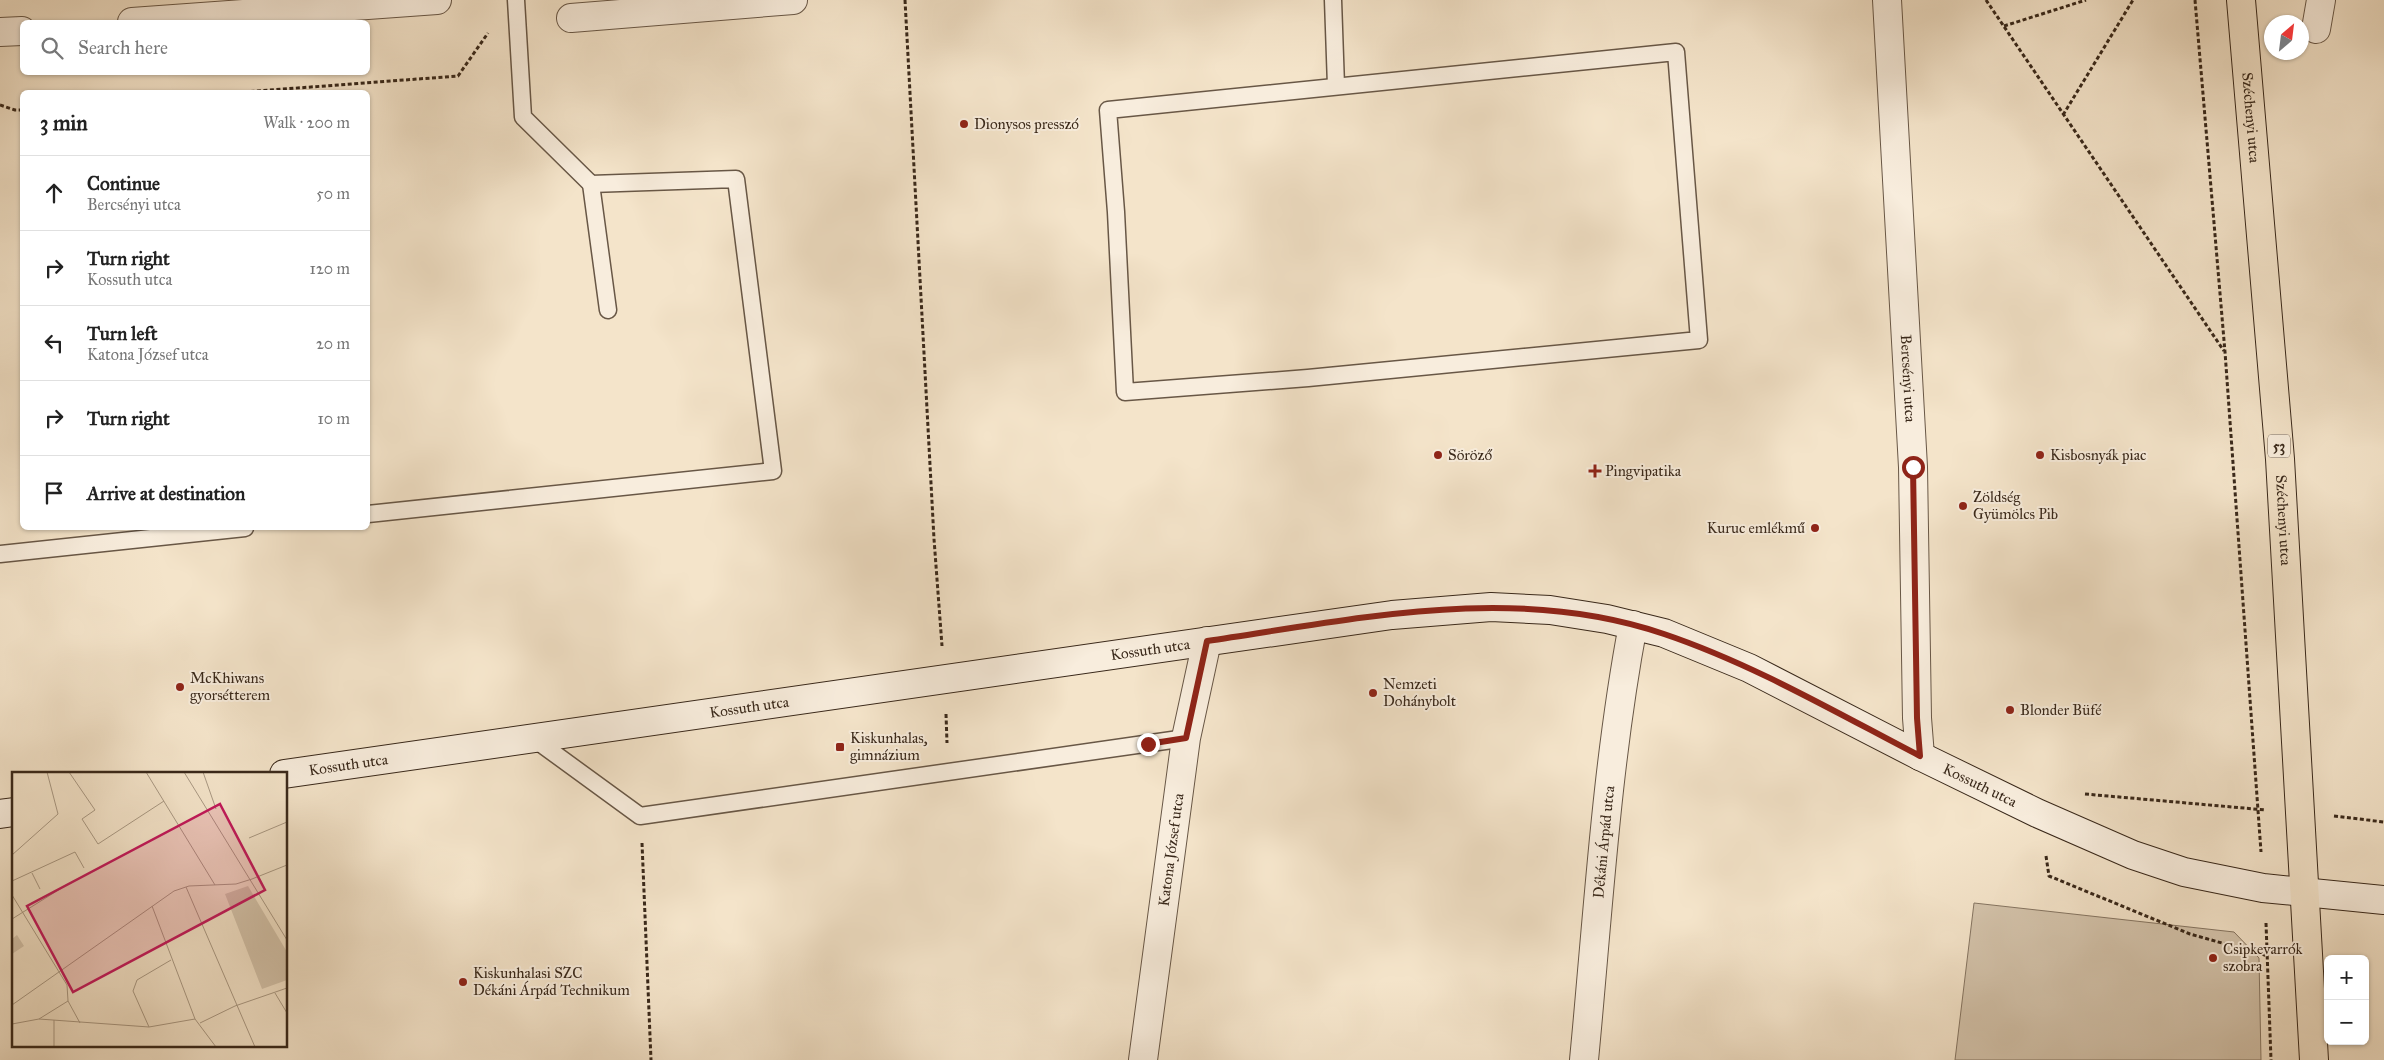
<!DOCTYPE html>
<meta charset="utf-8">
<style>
body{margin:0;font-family:"IM FELL Great Primer",serif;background:#f2f2f2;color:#222}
.controls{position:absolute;right:15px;bottom:15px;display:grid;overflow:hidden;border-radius:8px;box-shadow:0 1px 4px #0004}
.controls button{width:45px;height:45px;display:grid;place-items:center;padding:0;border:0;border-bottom:1px solid #e0e0e0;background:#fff;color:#222;font:25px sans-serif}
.compass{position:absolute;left:2264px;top:15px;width:45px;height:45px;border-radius:50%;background:#fff;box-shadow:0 1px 4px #0004;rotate:28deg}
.stop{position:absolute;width:15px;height:15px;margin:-11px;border:4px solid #8f2418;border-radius:50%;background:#fff}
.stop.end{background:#8f2418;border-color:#fff;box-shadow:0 1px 5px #0008}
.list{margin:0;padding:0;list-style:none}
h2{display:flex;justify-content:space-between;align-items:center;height:65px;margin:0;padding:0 20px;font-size:21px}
h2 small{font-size:16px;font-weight:400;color:#767676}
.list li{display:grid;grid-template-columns:32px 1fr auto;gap:15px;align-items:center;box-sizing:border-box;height:75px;padding:0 20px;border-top:1px solid #e0e0e0}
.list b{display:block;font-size:19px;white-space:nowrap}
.list p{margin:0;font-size:16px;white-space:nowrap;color:#767676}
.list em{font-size:16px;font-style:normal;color:#767676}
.icon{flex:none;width:28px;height:28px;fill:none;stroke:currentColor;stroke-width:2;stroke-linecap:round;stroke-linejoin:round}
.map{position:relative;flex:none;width:2384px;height:1060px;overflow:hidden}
.search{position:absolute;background:#fff;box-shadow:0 1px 4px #0004;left:20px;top:20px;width:350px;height:55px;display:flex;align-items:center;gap:12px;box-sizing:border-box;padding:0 18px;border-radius:8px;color:#767676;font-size:19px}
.panel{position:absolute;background:#fff;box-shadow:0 1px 4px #0004;left:20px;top:90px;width:350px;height:440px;border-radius:8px}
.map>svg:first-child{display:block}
.green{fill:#d4c4ac;stroke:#867663}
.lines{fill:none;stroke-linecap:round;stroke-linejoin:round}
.lane-casing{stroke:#685746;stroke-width:19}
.street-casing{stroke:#685746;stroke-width:30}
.secondary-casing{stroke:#39281a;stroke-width:30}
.primary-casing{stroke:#39281a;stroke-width:30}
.path{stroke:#39281a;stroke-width:3;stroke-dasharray:4 2.5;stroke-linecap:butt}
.lane{stroke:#f8eddd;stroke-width:16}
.street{stroke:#f8eddd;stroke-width:28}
.secondary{stroke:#f8eddd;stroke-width:28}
.primary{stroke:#f4e4ca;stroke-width:28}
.route{stroke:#8f2418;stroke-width:6}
.poi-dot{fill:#8f2418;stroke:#f8eddd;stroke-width:2}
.labels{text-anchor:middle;stroke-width:4;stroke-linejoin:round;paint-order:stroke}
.shield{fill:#f8eddd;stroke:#726354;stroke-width:1}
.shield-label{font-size:14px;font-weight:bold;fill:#39281a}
.street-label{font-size:15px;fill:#39281a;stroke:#f8eddd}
.poi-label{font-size:15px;fill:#39281a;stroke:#f8eddd;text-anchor:start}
.inset-road{fill:none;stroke:#a99984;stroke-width:1}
.view{fill:#c2185b;fill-opacity:0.15;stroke:#c2185b;stroke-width:2.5}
.inset-edge{fill:none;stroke:#39281a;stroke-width:2.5}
</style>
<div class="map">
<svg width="2384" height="1060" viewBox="0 0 2384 1060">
<rect width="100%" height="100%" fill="#f4e4ca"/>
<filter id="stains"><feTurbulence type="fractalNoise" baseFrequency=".004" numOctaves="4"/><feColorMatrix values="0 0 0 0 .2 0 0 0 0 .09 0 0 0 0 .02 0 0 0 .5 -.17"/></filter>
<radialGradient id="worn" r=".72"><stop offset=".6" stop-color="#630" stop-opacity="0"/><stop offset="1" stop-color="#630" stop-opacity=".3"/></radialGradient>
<!-- green -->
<polygon class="green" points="1974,903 2234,932 2259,958 2261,1060 1955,1060"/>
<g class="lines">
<!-- lane casing -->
<g class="lane-casing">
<g id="lane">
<polyline points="1333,0 1336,86"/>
<polygon points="1676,52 1699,340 1308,378 1125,392 1116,212 1108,110"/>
<polyline points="591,184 608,310"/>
<polyline points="368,514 773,471 736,179 591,184 523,117 516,0"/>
<polyline points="0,554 245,528"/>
<polyline points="533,738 640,816 1186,738"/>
</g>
</g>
<!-- street casing -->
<g class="street-casing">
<g id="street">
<path id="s1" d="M1887,0L1913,467L1917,718L1920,756"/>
<polyline points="571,18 793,0"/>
<polyline points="132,22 437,0"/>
<polyline points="2316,29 2321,0"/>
<polyline points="0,32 22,31"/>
<path id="s2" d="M1143,1060L1186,738L1207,641"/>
<path id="s3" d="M1584,1060C1598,915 1606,768 1633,625"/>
</g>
</g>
<!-- secondary casing -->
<g class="secondary-casing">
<g id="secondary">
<path id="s4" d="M284,774L1392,615L1491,607L1550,610L1607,619L1664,633L1749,668L1920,756L2037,813L2133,855L2184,872L2263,888L2384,900"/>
<polyline points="0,814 14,812"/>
</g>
</g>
<!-- primary casing -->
<g class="primary-casing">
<g id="primary">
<path id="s5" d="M2241,0L2280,459L2314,1060"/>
</g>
</g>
<!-- path -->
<g class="path">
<polyline points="905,0 934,539 942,646"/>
<polyline points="1986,0 2224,351"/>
<polyline points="2195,0 2225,352 2261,852"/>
<polyline points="2004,26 2086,0"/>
<polyline points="244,92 458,76 488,33"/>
<polyline points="0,105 15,110 22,110"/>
<polyline points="2063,115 2133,0"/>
<polyline points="946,714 947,743"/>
<polyline points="2085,794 2266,810"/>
<polyline points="2334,816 2384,822"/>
<polyline points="642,843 651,1060"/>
<polyline points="2046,856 2049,876 2190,934 2268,956"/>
<polyline points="2266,923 2271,1060"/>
</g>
<!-- lane -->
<use href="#lane" class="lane"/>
<!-- street -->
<use href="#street" class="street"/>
<!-- secondary -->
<use href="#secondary" class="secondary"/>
<!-- primary -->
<use href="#primary" class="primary"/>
</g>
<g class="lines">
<!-- route -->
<path class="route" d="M1148,744L1186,738L1207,641C1357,619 1515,583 1664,634C1753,664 1837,713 1920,756L1917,718L1913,467"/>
</g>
<!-- markers -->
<g class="poi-dot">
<circle cx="964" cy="124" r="5"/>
<circle cx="1438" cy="455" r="5"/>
<circle cx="2040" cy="455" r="5"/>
<path d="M1592.5 463.5h5v5h5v5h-5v5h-5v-5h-5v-5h5z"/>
<circle cx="1963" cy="506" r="5"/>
<circle cx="1815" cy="528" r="5"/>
<circle cx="180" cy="687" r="5"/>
<circle cx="1373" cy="693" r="5"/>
<circle cx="2010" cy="710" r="5"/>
<rect x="835" y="742" width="10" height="10" rx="2.5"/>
<circle cx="2213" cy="958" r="5"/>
<circle cx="463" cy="982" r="5"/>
</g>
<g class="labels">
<!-- shield labels -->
<rect class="shield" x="2268" y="434.5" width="22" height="23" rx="4"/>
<g class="shield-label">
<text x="2279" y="451">53</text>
</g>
<!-- street labels -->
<g class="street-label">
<text dy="5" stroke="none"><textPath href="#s5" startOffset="118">Széchenyi utca</textPath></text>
<text dy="5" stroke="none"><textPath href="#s1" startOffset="379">Bercsényi utca</textPath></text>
<text dy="5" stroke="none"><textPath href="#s5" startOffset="522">Széchenyi utca</textPath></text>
<text dy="5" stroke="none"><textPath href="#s4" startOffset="875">Kossuth utca</textPath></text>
<text dy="5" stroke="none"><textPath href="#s4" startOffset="470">Kossuth utca</textPath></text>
<text dy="5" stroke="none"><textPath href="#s4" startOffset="65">Kossuth utca</textPath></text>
<text dy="5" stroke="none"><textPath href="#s4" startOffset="1745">Kossuth utca</textPath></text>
<text dy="5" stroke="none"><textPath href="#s3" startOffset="219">Dékáni Árpád utca</textPath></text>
<text dy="5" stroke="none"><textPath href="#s2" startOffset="212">Katona József utca</textPath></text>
</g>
<!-- poi labels -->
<g class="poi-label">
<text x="974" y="129">Dionysos presszó</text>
<text x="1448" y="460">Söröző</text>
<text x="2050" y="460">Kisbosnyák piac</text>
<text x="1605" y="476">Pingvipatika</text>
<text x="1973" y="502">Zöldség<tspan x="1973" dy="17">Gyümölcs Pib</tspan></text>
<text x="1805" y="533" text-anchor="end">Kuruc emlékmű</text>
<text x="190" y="683">McKhiwans<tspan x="190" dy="17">gyorsétterem</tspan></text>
<text x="1383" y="689">Nemzeti<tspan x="1383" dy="17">Dohánybolt</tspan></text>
<text x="2020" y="715">Blonder Büfé</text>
<text x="850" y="743">Kiskunhalas,<tspan x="850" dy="17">gimnázium</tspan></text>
<text x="2223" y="954">Csipkevarrók<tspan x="2223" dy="17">szobra</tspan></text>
<text x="473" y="978">Kiskunhalasi SZC<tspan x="473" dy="17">Dékáni Árpád Technikum</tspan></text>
</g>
</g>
<!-- overview -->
<g transform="translate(12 772)">
<rect width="275" height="275" fill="#f4e4ca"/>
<path d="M236,114L275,180V208L250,217L213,122ZM5,163L12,174L0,182V167Z" fill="#d4c4ac"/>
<path class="inset-road" d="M57,0L83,38L70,47L86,72L152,29M134,0L203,113M172,0L275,168M191,0L204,37M237,66L275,50M0,83L46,42L35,0M20,101L28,117M240,107L275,93M0,109L63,80L72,96M174,115L243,275M0,123L55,213L56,229L68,251M140,134L183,247L204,275M0,147L56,112M263,221L275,241M0,233L162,119L177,114L224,112L240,107M27,247L56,229M42,248V275M188,251L223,234L275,216M0,252L27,247L137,255L183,247M137,255L121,219L125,208L159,188"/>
<path class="view" d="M208,32L253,118L61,220L15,134Z"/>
<rect width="275" height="275" class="inset-edge"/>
</g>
<rect width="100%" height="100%" filter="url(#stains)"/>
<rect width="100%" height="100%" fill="url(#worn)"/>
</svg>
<div class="controls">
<button>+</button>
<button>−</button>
</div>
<svg class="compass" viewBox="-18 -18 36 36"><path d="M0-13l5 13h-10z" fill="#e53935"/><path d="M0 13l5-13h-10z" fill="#767676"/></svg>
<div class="stop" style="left:1913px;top:467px"></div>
<div class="stop end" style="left:1148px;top:744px"></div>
<div class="search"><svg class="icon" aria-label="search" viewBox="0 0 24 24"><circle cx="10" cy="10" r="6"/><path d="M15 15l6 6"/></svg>Search here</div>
<section class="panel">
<h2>3 min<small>Walk · 200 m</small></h2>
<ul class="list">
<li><svg class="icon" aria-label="ahead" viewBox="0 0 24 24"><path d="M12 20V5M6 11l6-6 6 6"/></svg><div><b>Continue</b><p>Bercsényi utca</p></div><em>50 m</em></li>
<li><svg class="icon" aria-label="right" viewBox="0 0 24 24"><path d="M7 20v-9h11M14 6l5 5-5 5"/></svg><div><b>Turn right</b><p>Kossuth utca</p></div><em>120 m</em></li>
<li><svg class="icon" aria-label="left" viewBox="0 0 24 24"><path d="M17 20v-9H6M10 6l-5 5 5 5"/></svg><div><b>Turn left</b><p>Katona József utca</p></div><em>20 m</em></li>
<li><svg class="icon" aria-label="right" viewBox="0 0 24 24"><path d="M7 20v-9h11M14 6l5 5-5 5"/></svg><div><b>Turn right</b></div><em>10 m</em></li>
<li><svg class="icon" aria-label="arrive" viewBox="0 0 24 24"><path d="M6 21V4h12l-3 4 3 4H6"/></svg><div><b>Arrive at destination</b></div></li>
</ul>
</section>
</div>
